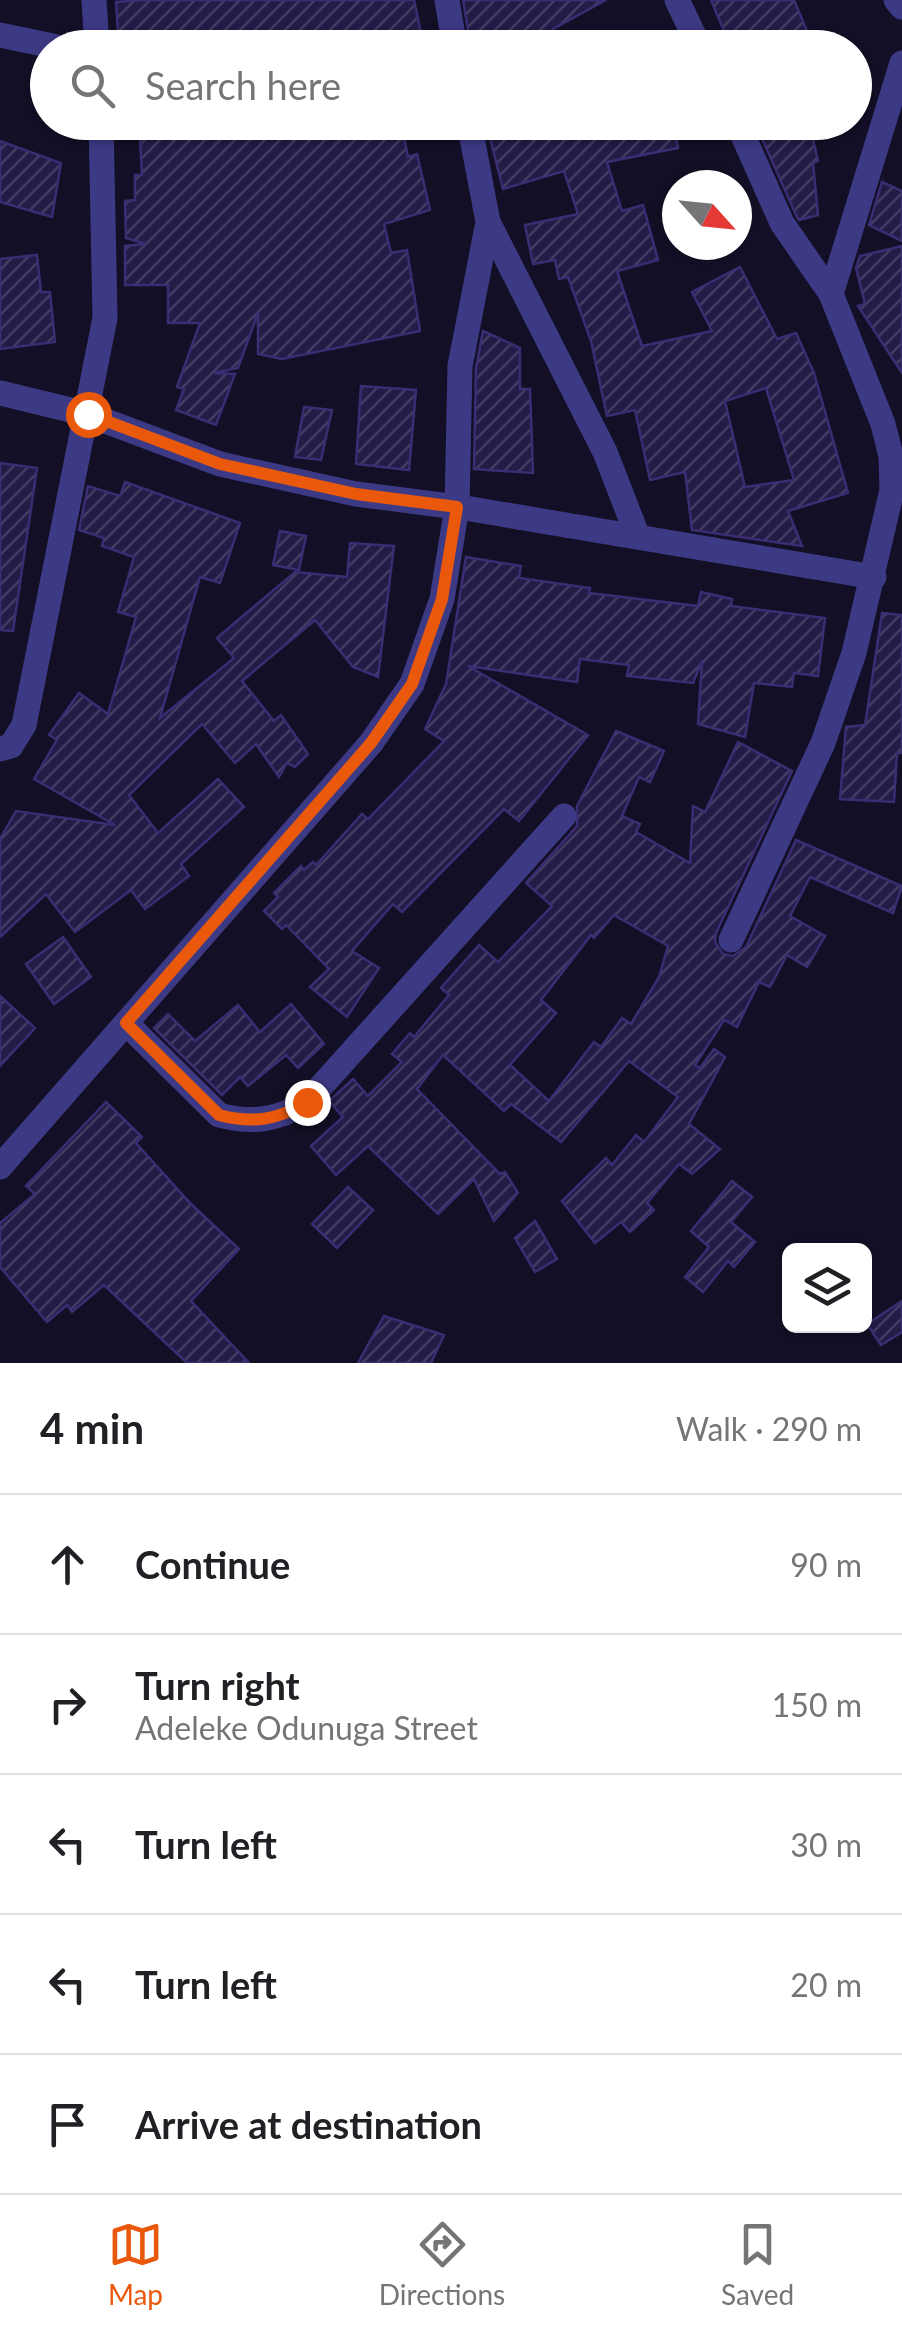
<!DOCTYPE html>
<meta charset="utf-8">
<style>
body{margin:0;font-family:Lato,sans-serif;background:#f2f2f2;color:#202124}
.controls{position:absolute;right:30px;bottom:30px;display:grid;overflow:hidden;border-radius:15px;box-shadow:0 2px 8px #0004}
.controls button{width:90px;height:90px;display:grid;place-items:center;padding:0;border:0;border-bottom:2px solid #e0e0e0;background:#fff;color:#202124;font:50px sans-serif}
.compass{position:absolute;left:662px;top:170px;width:90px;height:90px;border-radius:50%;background:#fff;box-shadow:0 2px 8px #0004;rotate:117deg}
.stop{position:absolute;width:30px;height:30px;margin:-22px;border:8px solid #ea580c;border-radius:50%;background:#fff}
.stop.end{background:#ea580c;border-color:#fff;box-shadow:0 2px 10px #0008}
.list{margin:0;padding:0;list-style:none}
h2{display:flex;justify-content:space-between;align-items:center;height:130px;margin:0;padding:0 40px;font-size:42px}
h2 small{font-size:32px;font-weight:400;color:#757577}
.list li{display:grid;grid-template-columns:65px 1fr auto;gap:30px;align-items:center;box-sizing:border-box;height:140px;padding:0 40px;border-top:2px solid #e0e0e0}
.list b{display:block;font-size:38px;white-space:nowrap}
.list p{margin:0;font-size:32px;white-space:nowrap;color:#757577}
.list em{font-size:32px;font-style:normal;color:#757577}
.icon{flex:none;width:55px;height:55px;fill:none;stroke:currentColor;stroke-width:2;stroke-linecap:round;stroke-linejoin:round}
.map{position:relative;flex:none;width:902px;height:1363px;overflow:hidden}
.search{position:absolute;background:#fff;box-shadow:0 2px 8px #0004;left:30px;right:30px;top:30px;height:110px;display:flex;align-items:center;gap:25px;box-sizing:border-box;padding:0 35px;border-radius:55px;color:#757577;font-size:38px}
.sheet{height:830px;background:#fff}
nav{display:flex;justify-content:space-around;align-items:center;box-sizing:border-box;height:140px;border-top:2px solid #e0e0e0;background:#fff;font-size:28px;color:#757577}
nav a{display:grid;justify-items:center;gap:5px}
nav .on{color:#ea580c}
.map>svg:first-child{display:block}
.building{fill:url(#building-hatch);stroke:#3b2d73;stroke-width:2.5;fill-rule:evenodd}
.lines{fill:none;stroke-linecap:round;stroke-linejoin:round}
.street{stroke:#3d3a85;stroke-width:25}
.route{stroke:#ea580c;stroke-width:12}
</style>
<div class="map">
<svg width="902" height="1363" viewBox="0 0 902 1363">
<defs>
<pattern id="building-hatch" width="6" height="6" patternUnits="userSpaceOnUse" patternTransform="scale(2.5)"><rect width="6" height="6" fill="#241b47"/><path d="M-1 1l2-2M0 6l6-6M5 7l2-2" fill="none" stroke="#433b63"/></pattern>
</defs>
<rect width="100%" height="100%" fill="#130f26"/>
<!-- building -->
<g class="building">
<polygon points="143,0 414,0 423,43 398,48 210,48 210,42 119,48 116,2"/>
<polygon points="463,0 606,0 553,29 557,48 471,48"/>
<polygon points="711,0 794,0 814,48 731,48"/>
<polygon points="285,122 401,122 408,157 417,154 430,210 384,224 391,253 407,250 420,331 282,359 258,354 258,313 238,368 214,373 235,374 216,425 176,410 184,389 177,387 200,323 168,323 168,285 125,285 125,246 146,244 126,238 125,201 135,200 135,175 142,175 140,138 286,129"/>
<path d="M486,122H673L678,148L607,162L622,211L643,205L658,260L617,271L642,346L712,331L692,292L740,267L777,339L796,333L814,373L848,493L788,511L802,546L692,530L685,472L650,480L635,410L607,416L591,341L568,277L559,279L555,260L533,264L525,225L578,214L564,171L503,189ZM766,388L794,480L745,487L725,401Z"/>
<polygon points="763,122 809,122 818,161 813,163 818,215 799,220 796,215 756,125"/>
<polygon points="0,141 61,163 52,217 0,202"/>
<polygon points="882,182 902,191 902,241 869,225"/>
<polygon points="902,246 902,373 858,306 865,304 856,268 860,256"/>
<polygon points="37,255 41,292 50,292 55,342 0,349 0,259"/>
<polygon points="483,331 520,348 520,389 530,389 533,473 474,469 476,368"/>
<polygon points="361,386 416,390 409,470 356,464"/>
<polygon points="304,407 332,410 321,460 295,457"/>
<polygon points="0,463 37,468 13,631 0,630"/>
<polygon points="125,482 240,523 220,583 200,577 160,718 234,658 217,638 295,572 347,577 350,543 394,546 378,677 353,667 315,620 242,681 274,721 281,715 308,754 295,767 287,763 279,777 256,744 235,763 202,724 129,795 158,833 218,779 244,807 181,864 189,876 145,909 131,890 75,932 46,894 0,937 0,839 16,811 115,825 34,779 57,740 49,735 79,693 108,714 136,617 118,612 134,557 102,546 104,538 79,530 88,486 120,496"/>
<polygon points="280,531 306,536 299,570 273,565"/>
<polygon points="466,557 521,566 519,578 590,588 589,593 698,606 701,592 732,599 731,606 825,618 818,676 794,673 792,687 754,683 745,737 698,724 702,661 693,683 627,676 629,665 580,659 577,682 468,666 588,735 519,821 504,809 402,912 393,904 352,951 379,968 347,1017 310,987 329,969 286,925 282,929 264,911 278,897 274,893 301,866 304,870 313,862 316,865 362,814 368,819 444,741 425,729 446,684"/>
<polygon points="882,613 902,615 902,753 897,753 894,802 840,799 846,727 865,725"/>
<path d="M616,731L664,751L650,782L639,777L622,816L640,824L636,832L690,863L693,806L705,812L738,742L792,771L716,933L715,942L723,954L733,956L746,947L796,840L902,886L893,913L810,877L790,916L825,936L807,967L787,955L770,987L759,982L737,1027L724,1020L695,1065L700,1068L714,1049L725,1057L689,1124L720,1149L692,1174L679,1164L647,1203L654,1210L630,1232L621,1222L595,1243L562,1201L606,1158L612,1165L636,1135L644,1142L678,1097L629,1061L561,1142L511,1104L504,1111L443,1055L417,1089L500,1174L505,1172L518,1193L494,1221L474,1179L438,1214L368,1146L336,1175L311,1146L343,1117L329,1101L353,1079L368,1096L402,1062L392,1054L410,1033L414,1037L449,995L441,988L479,945L498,962L552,906L526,883L577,826V806ZM614,915L668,946L659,977L631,1024L622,1018L601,1047L594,1042L549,1101L510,1065L556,1013L541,1000L591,935L594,938Z"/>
<polygon points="63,937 91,977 54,1004 26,964"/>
<polygon points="0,996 35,1028 0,1066"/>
<polygon points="291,1004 324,1044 298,1068 286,1055 248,1086 240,1077 222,1095 154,1028 168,1014 195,1041 238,1005 260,1032"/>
<polygon points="106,1102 142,1137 136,1143 190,1203 239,1249 191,1301 249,1363 187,1363 104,1285 72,1312 67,1305 47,1322 0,1267 0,1223 35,1194 26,1186"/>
<polygon points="732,1181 752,1197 731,1222 755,1242 734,1267 728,1261 703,1292 685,1277 709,1247 691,1231"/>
<polygon points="348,1187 373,1210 337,1248 312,1224"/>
<polygon points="535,1221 557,1259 535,1272 515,1238"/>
<polygon points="902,1301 902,1332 881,1345 867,1324"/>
<polygon points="384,1316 444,1335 431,1363 358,1363"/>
</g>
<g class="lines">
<!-- street -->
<g class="street">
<polyline points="94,0 97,48"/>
<polyline points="447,0 455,48"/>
<polyline points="677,0 700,48"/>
<polyline points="896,0 902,7"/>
<polyline points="0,35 62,48"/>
<polyline points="488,222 605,452 638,537"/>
<polyline points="831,294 902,63"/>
<polyline points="0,393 87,414 220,464 356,494 465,508 874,577"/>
<polyline points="0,749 11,746 24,725 105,318 101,122"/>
<polyline points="731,940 823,743 854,653 892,490 891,456 883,424 831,294 782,223 737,122"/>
<path d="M126,1023L219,1115C252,1124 278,1120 307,1102L564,816"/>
<polyline points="0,1167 371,743 412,684 442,599 457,507 460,366 488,222 469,122"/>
</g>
</g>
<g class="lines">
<!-- route -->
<path class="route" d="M88,414L220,464L356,494L457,507L442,599L412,684L371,743L126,1023L219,1115C252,1124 278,1120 307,1102"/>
</g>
</svg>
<div class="controls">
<button><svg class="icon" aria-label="layers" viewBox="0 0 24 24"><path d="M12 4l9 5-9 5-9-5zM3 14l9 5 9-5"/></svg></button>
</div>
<svg class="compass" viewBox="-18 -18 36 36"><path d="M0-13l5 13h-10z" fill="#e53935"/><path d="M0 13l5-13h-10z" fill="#757577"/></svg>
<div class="stop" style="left:88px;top:414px"></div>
<div class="stop end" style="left:307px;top:1102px"></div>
<div class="search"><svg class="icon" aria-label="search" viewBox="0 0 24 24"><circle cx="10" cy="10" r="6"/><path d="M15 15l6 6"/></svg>Search here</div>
</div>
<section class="sheet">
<h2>4 min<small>Walk · 290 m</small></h2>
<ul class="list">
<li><svg class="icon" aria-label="ahead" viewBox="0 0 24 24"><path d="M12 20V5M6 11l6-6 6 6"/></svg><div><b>Continue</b></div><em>90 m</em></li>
<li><svg class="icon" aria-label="right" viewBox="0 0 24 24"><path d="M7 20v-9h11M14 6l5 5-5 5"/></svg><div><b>Turn right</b><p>Adeleke Odunuga Street</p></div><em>150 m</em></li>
<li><svg class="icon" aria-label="left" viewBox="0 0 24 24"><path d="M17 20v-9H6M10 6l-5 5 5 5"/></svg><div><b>Turn left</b></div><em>30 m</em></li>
<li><svg class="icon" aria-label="left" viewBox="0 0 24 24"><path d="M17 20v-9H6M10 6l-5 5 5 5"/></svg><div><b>Turn left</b></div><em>20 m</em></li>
<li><svg class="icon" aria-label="arrive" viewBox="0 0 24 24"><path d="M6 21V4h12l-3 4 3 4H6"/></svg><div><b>Arrive at destination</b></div></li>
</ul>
</section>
<nav>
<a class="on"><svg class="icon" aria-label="map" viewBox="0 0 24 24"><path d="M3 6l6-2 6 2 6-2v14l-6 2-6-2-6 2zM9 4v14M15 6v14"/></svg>Map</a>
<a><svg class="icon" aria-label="directions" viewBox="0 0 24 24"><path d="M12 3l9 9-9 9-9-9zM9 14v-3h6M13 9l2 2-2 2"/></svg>Directions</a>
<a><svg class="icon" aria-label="saved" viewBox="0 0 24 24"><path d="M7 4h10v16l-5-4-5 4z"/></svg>Saved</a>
</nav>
